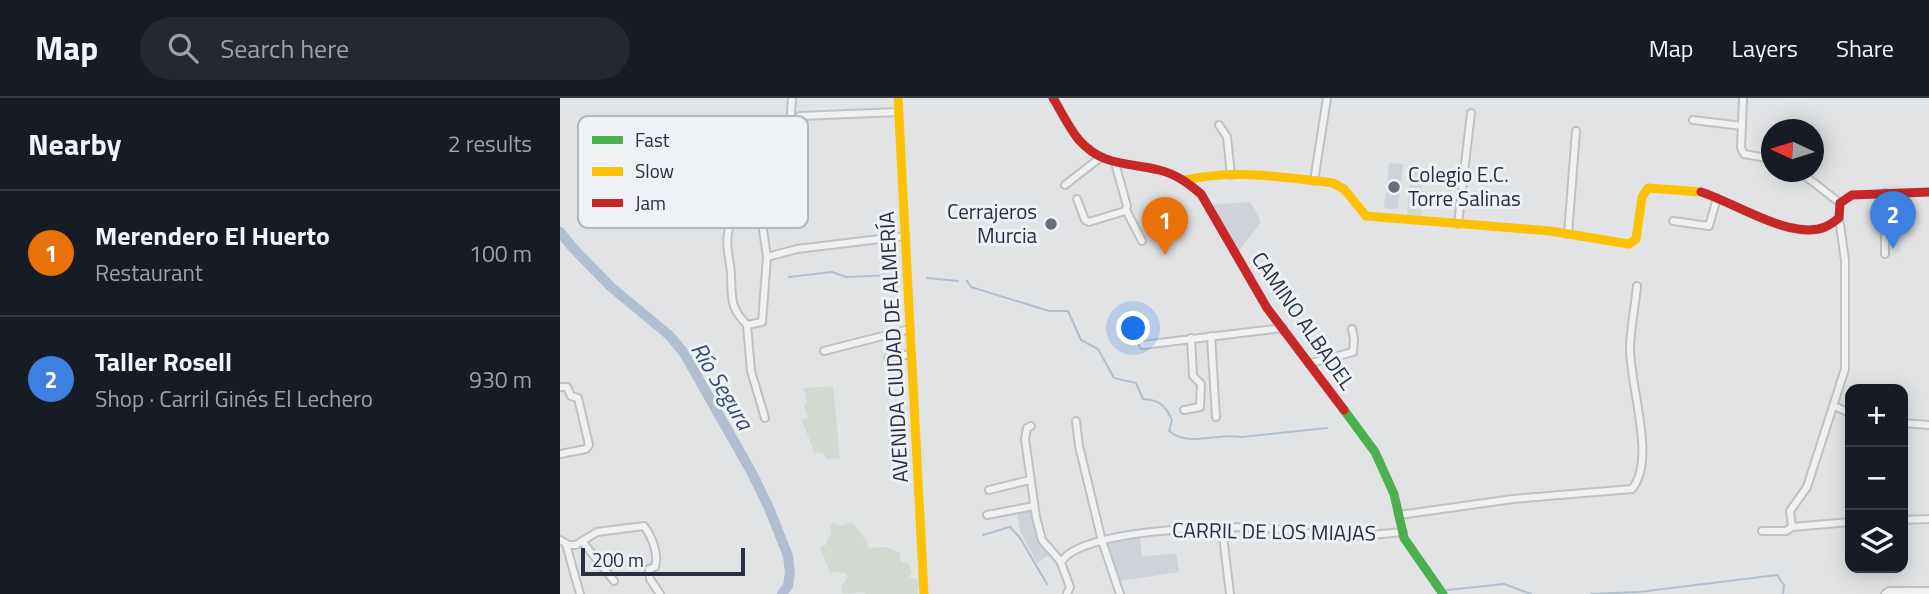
<!DOCTYPE html>
<meta charset="utf-8">
<style>
body{margin:0;font-family:"Titillium Web",sans-serif;background:#242831;color:#f1f3f6}
.controls{position:absolute;right:21px;bottom:21px;display:grid;overflow:hidden;border-radius:14px;box-shadow:0 4px 18px #0003}
.controls button{width:63px;height:63px;display:grid;place-items:center;padding:0;border:0;border-bottom:2px solid #363941;background:#171b24;color:#f1f3f6;font:35px sans-serif}
.compass{position:absolute;left:1201px;top:21px;width:63px;height:63px;border-radius:50%;background:#171b24;box-shadow:0 4px 18px #0003;rotate:274deg}
.scale{position:absolute;left:21px;bottom:18px;width:164px;box-sizing:border-box;padding-left:7px;border:4px solid #292f3e;border-top:0;font-size:19px;line-height:24px;white-space:nowrap;color:#292f3e;-webkit-text-stroke:5px #eef1f5;paint-order:stroke}
.you{position:absolute;left:574px;top:231px;width:24px;height:24px;margin:-18px;border:5px solid #fff;border-radius:50%;background:#1a73e8;box-shadow:0 0 0 10px #1a73e833}
.badge{display:grid;place-items:center;width:46px;height:46px;border-radius:50%;background:#2563eb;color:#fff;font-size:23px;font-weight:700}
.pin{position:absolute;translate:-50% -58px;filter:drop-shadow(0 2px 4px #0008)}
.pin::after{content:'';position:absolute;top:37px;width:24px;height:21px;background:inherit;clip-path:polygon(0 0,100% 0,50% 100%)}
.list{margin:0;padding:0;list-style:none}
h2{display:flex;justify-content:space-between;align-items:center;height:91px;margin:0;padding:0 28px;font-size:30px}
h2 small{font-size:23px;font-weight:400;color:#9ea1a6}
.list li{display:grid;grid-template-columns:46px 1fr auto;gap:21px;align-items:center;box-sizing:border-box;height:126px;padding:0 28px;border-top:2px solid #363941}
.list b{display:block;font-size:26px;white-space:nowrap}
.list p{margin:0;font-size:23px;white-space:nowrap;color:#9ea1a6}
.list em{font-size:23px;font-style:normal;color:#9ea1a6}
.icon{flex:none;width:38px;height:38px;fill:none;stroke:currentColor;stroke-width:2;stroke-linecap:round;stroke-linejoin:round}
.map{position:relative;flex:none;width:1369px;height:496px;overflow:hidden}
header{display:flex;align-items:center;gap:42px;box-sizing:border-box;height:98px;padding:0 35px;background:#171b24;border-bottom:2px solid #363941}
header strong{font-size:33px}
nav{display:flex;gap:38px;margin-inline-start:auto;font-size:24px}
.search{width:490px;height:63px;background:#242831;display:flex;align-items:center;gap:18px;box-sizing:border-box;padding:0 24px;border-radius:38px;color:#9ea1a6;font-size:26px}
main{display:flex}
aside{flex:1;background:#171b24}
.map>svg:first-child{display:block}
.built{fill:#cfd2d8}
.green{fill:#d1d9d1}
.lines{fill:none;stroke-linecap:round;stroke-linejoin:round}
.stream{stroke:#b0becf;stroke-width:2}
.river{stroke:#b0becf;stroke-width:10}
.street-casing{stroke:#bfc1c3;stroke-width:10}
.street{stroke:#f0f1f2;stroke-width:6}
.fast{stroke:#4caf50;stroke-width:9}
.slow{stroke:#ffc107;stroke-width:9}
.jam{stroke:#c62828;stroke-width:9}
.poi-dot{fill:#696e78;stroke:#eef1f5;stroke-width:2.5}
.labels{text-anchor:middle;stroke-width:6;stroke-linejoin:round;paint-order:stroke}
.poi-label{font-size:21px;fill:#292f3e;stroke:#eef1f5;text-anchor:start}
.street-label{font-size:21px;fill:#292f3e;stroke:#eef1f5}
.water-label{font-size:23px;font-style:italic;fill:#354c6f;stroke:#eef1f5}
.key{fill:#eef1f5;stroke:#b3b7be;stroke-width:2}
.key-label{font-size:19px;fill:#292f3e}
</style>
<header>
<strong>Map</strong>
<div class="search"><svg class="icon" aria-label="search" viewBox="0 0 24 24"><circle cx="10" cy="10" r="6"/><path d="M15 15l6 6"/></svg>Search here</div>
<nav><a>Map</a><a>Layers</a><a>Share</a></nav>
</header>
<main>
<aside>
<h2>Nearby<small>2 results</small></h2>
<ul class="list">
<li><span class="badge" style="background:#e8710a">1</span><div><b>Merendero El Huerto</b><p>Restaurant</p></div><em>100 m</em></li>
<li><span class="badge" style="background:#3f7fe0">2</span><div><b>Taller Rosell</b><p>Shop · Carril Ginés El Lechero</p></div><em>930 m</em></li>
</ul>
</aside>
<div class="map">
<svg width="1369" height="496" viewBox="0 0 1369 496">
<rect width="100%" height="100%" fill="#e1e3e5"/>
<!-- built -->
<g class="built">
<polygon points="829,65 843,66 838,111 824,110"/>
<polygon points="690,104 701,124 675,158 647,107"/>
<polygon points="472,410 480,443 486,451 492,455 477,465 460,433 457,414"/>
<polygon points="580,439 582,459 616,455 619,474 560,483 547,446"/>
</g>
<!-- green -->
<g class="green">
<polygon points="851,66 862,67 862,118 847,117"/>
<polygon points="273,288 280,360 268,362 262,355 254,354 242,322 247,321 248,319 244,308 247,305 244,290"/>
<polygon points="273,425 279,428 292,425 305,440 309,450 326,449 340,455 341,464 348,466 352,473 349,479 359,482 358,496 305,496 304,494 283,496 281,489 288,479 285,475 270,474 260,450 267,446 267,441 272,436 269,428"/>
</g>
<g class="lines">
<!-- stream -->
<g class="stream">
<polyline points="229,179 272,174 286,179 334,177"/>
<polyline points="367,180 398,183"/>
<path d="M407,183L411,189L489,213H508L521,242L538,251L554,280L576,285L583,301C599,302 605,307 612,322L609,333C629,350 658,334 682,339L767,330"/>
<polyline points="423,437 450,429 460,440 487,486"/>
<polyline points="887,492 944,486 971,496"/>
<polyline points="1031,496 1079,494 1217,477 1224,487 1223,496"/>
</g>
<!-- river -->
<polyline class="river" points="0,134 13,150 51,189 109,237 124,255 192,375 209,410 228,458 230,475 228,488 222,496"/>
<!-- street casing -->
<g class="street-casing">
<g id="street">
<polyline points="1183,0 1181,50 1184,56 1212,61"/>
<polyline points="240,18 338,14"/>
<polyline points="1133,22 1182,28"/>
<polyline points="659,27 667,39 671,77"/>
<path d="M147,49L182,48L187,49C204,72 172,112 168,135C165,150 171,164 171,178C172,202 170,209 187,227"/>
<polyline points="1240,74 1280,105"/>
<polyline points="754,83 767,0"/>
<polyline points="505,87 541,59"/>
<polyline points="517,101 525,122 529,124 565,113 567,108 555,65"/>
<polyline points="566,112 582,143"/>
<polyline points="1113,123 1149,128 1157,100"/>
<polyline points="898,126 911,15"/>
<polyline points="1008,136 1016,33"/>
<polyline points="1325,156 1325,95"/>
<polyline points="207,159 237,151 345,138"/>
<polyline points="651,238 656,319"/>
<polyline points="583,247 723,230"/>
<polyline points="264,253 350,231"/>
<polyline points="328,260 351,256"/>
<polyline points="751,265 793,254 794,241 792,231"/>
<polyline points="0,289 7,289 11,298 18,300 29,347 26,351 0,356"/>
<polyline points="1274,308 1290,315"/>
<polyline points="624,312 640,309 641,286 633,278 631,240"/>
<polyline points="205,320 191,273 187,227 202,224 207,159 202,125 221,71 230,30 232,0"/>
<polyline points="516,323 519,348 542,443 560,496"/>
<polyline points="1343,325 1369,327"/>
<polyline points="471,328 467,330 465,341 476,419 482,442 501,464"/>
<polyline points="429,392 470,382"/>
<polyline points="427,417 474,408"/>
<path d="M839,417L953,401L1072,391C1097,361 1069,287 1070,248C1071,228 1075,208 1077,188"/>
<polyline points="1343,422 1369,421"/>
<polyline points="1232,429 1230,413 1247,389 1285,271 1285,162 1279,120"/>
<polyline points="662,430 670,496"/>
<polyline points="1202,433 1226,433 1232,429 1290,424"/>
<path d="M0,442L9,447H16L37,434L84,428C92,439 99,456 95,469L89,471L90,481L100,496"/>
<polyline points="22,443 54,483"/>
<polyline points="6,446 20,496"/>
<path d="M507,496L510,489L501,465C516,431 667,427 703,430C726,431 749,436 773,438C796,439 820,436 843,434"/>
<polyline points="1325,496 1329,493 1369,493"/>
</g>
</g>
<!-- street -->
<use href="#street" class="street"/>
<!-- fast -->
<polyline class="fast" points="784,312 815,354 834,396 844,440 883,496"/>
<!-- slow -->
<g class="slow">
<polyline points="338,0 364,496"/>
<path d="M625,82C675,71 723,79 773,85L784,91L806,118L990,133L1069,146L1076,141L1082,99L1088,90L1141,94"/>
</g>
<!-- jam -->
<g class="jam">
<path d="M493,0C501,13 509,30 519,42C543,69 568,64 599,72C616,76 628,85 641,96L707,210L784,312"/>
<path d="M1141,94C1174,104 1231,143 1265,129C1270,127 1275,123 1279,120L1280,105L1292,97L1369,94"/>
</g>
</g>
<!-- markers -->
<g class="poi-dot">
<circle cx="834" cy="89" r="7"/>
<circle cx="491" cy="126" r="7"/>
</g>
<g class="labels">
<!-- poi labels -->
<g class="poi-label">
<text x="848" y="84">Colegio E.C.<tspan x="848" dy="24">Torre Salinas</tspan></text>
<text x="477" y="121" text-anchor="end">Cerrajeros<tspan x="477" dy="24">Murcia</tspan></text>
</g>
<!-- street labels -->
<g class="street-label">
<text transform="translate(743 223) rotate(55)" y="7">CAMINO ALBADEL</text>
<text transform="translate(334 249) rotate(-93)" y="7">AVENIDA CIUDAD DE ALMERÍA</text>
<text transform="translate(714 434) rotate(1)" y="7">CARRIL DE LOS MIAJAS</text>
</g>
<!-- water labels -->
<g class="water-label">
<text transform="translate(162 288) rotate(59)" y="8">Río Segura</text>
</g>
</g>
<!-- legend -->
<rect x="18" y="18" width="230" height="112" rx="10" class="key"/>
<rect x="32" y="38" width="31" height="8" fill="#4caf50"/>
<rect x="32" y="69" width="31" height="9" fill="#ffc107"/>
<rect x="32" y="101" width="31" height="8" fill="#c62828"/>
<g class="key-label">
<text x="75" y="49">Fast</text>
<text x="75" y="80">Slow</text>
<text x="75" y="112">Jam</text>
</g>
</svg>
<div class="controls">
<button>+</button>
<button>−</button>
<button><svg class="icon" aria-label="layers" viewBox="0 0 24 24"><path d="M12 4l9 5-9 5-9-5zM3 14l9 5 9-5"/></svg></button>
</div>
<svg class="compass" viewBox="-18 -18 36 36"><path d="M0-13l5 13h-10z" fill="#e53935"/><path d="M0 13l5-13h-10z" fill="#9ea1a6"/></svg>
<div class="scale">200 m</div>
<div class="you"></div>
<div class="pin badge" style="left:605px;top:157px;background:#e8710a">1</div>
<div class="pin badge" style="left:1333px;top:151px;background:#3f7fe0">2</div>
</div>
</main>
